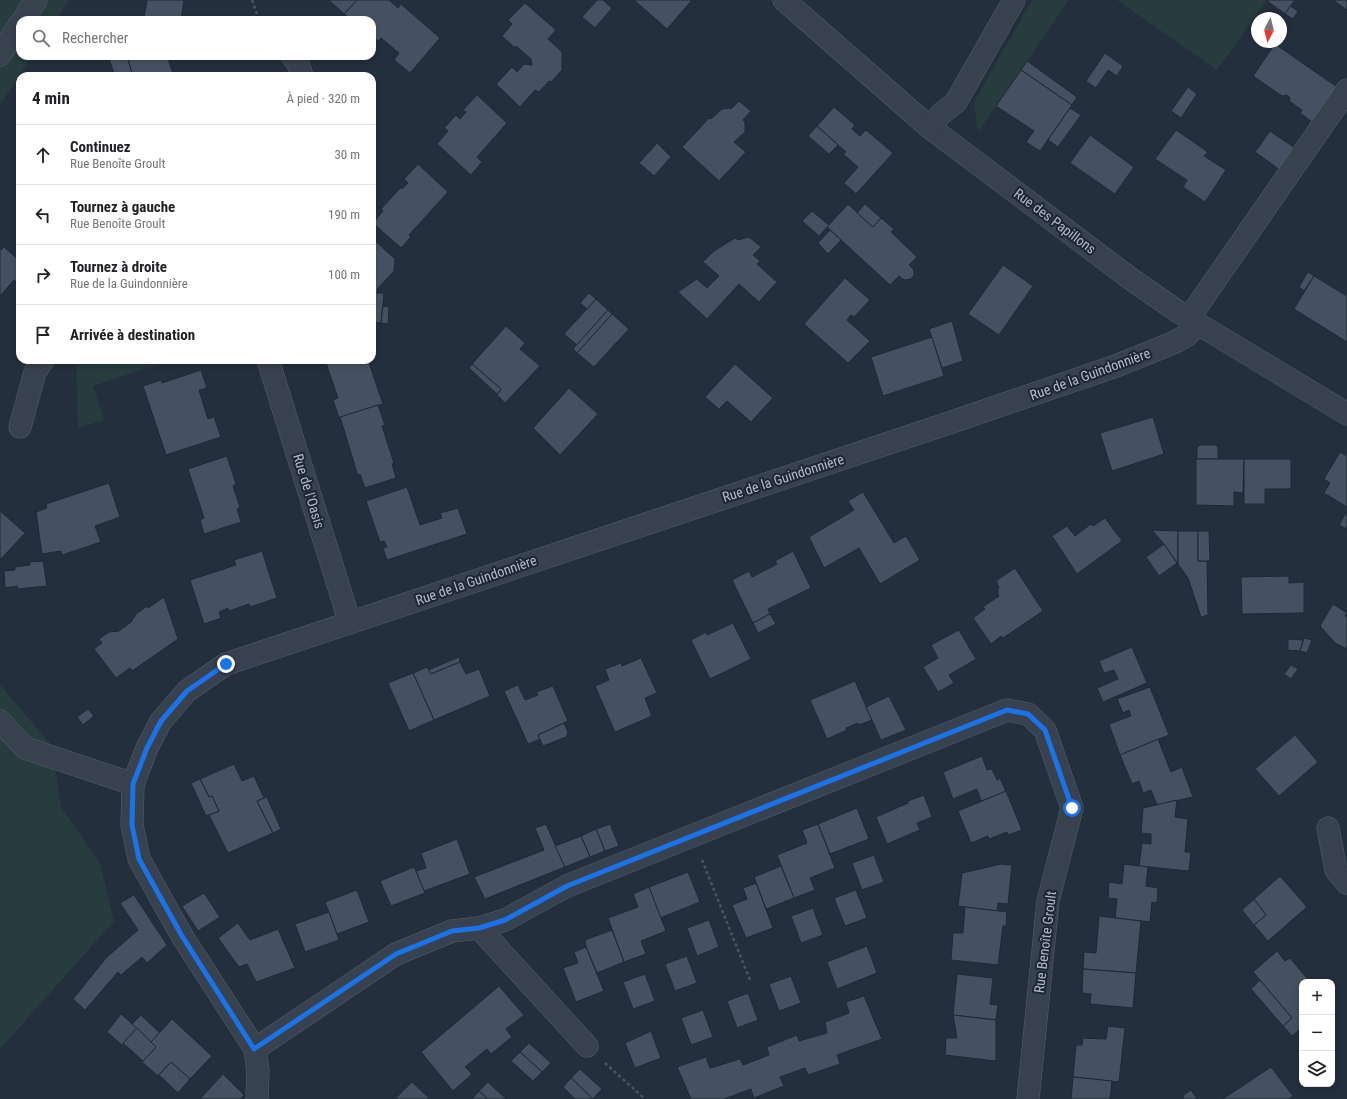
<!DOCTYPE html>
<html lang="fr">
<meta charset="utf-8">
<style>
body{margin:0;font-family:"Roboto Condensed",sans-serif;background:#f2f2f2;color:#202124}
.controls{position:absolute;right:12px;bottom:12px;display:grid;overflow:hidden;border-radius:8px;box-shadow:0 2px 6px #0003}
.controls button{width:36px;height:36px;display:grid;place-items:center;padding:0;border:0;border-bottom:1px solid #e0e0e0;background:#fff;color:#202124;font:20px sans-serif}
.compass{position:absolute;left:1251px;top:12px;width:36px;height:36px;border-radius:50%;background:#fff;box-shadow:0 2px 6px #0003;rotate:187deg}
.stop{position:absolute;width:12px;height:12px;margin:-9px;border:3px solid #1a73e8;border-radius:50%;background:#fff}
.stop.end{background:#1a73e8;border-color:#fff;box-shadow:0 1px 4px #0008}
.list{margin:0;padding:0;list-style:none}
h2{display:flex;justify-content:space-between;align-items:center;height:52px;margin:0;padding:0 16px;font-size:17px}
h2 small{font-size:13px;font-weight:400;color:#757577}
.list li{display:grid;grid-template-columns:26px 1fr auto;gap:12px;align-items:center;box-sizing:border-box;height:60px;padding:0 16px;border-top:1px solid #e0e0e0}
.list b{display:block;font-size:15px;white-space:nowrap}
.list p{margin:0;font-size:13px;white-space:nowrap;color:#757577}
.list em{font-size:13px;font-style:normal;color:#757577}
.icon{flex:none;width:22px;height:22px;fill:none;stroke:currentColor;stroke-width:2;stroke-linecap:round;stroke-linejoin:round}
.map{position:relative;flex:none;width:1347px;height:1099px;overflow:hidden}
.search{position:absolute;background:#fff;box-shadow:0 2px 6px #0003;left:16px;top:16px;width:360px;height:44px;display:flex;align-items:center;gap:10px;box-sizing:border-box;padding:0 14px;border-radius:12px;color:#757577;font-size:15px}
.panel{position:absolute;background:#fff;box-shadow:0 2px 6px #0003;left:16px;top:72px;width:360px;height:292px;border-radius:12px}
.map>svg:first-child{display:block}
.green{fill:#263c3f}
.building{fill:#455162;stroke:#1f2835}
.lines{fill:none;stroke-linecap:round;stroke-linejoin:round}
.minor-casing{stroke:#565f6c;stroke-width:23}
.path{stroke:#44595c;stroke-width:2.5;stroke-dasharray:3 3;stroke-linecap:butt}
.minor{stroke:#38414e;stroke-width:22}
.route{stroke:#1a73e8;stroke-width:5}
.labels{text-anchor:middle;stroke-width:4;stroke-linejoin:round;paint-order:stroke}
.street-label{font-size:14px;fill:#b4bcc9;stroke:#1d2633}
</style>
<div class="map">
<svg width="1347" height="1099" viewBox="0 0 1347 1099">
<rect width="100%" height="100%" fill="#242f3e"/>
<!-- green -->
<g class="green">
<polygon points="0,0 69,0 56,20 20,20 20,56 32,56 0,105"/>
<polygon points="1032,0 1069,0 978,132 974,102"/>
<polygon points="1117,0 1267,0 1217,70"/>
<polygon points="76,360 172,360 93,386 104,420 78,428"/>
<polygon points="0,685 52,746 61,807 100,863 114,921 0,1049"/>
</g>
<!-- building -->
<g class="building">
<polygon points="147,0 184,0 181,20 158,20 144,18"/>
<polygon points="329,0 357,0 344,14"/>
<polygon points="357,0 389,0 398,8 401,4 440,38 410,73 394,60 399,53 381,38 378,41 372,36 372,20 352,20 344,14"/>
<polygon points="597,0 603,0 612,8 595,28 582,17"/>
<polygon points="634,0 692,0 667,29"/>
<polygon points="1266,0 1295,0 1285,14"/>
<polygon points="1333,0 1347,0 1347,10"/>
<polygon points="525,3 556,30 548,39 562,52 562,70 551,82 549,81 539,92 535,90 520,107 496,84 512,67 517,72 524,64 532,65 531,59 516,46 515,48 502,36 512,24 508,20"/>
<polygon points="1290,6 1298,11 1293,19 1285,14"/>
<polygon points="1275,44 1337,87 1312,122 1300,113 1302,110 1289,101 1290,98 1287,95 1282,96 1253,76"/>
<polygon points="1105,53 1123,66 1117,76 1108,70 1096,88 1086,81"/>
<polygon points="108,56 127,56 132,72 115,76"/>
<polygon points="127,56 167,56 174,76 133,76"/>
<polygon points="1027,61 1077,97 1072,105 1021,70"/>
<polygon points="1021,70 1072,105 1040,151 1026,142 1034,131 996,106"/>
<polygon points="1188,87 1197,94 1181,118 1171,111"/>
<polygon points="477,95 507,123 477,157 482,162 471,175 437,144 448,131 444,128 456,115 460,119 466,112 463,110"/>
<polygon points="739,101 751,111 743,120 745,122 745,132 734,142 746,152 719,181 682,147 709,118 711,119 722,109 730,108 731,109"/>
<polygon points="834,107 855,125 852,129 860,136 866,130 893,153 856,194 844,183 858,167 843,154 846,152 817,126"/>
<polygon points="1070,108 1081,115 1058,147 1048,140"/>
<polygon points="817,126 838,145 829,154 808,136"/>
<polygon points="1176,130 1208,152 1204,156 1226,170 1205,202 1183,187 1187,180 1155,159"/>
<polygon points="1270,131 1295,148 1280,170 1255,152"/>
<polygon points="1090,135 1134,167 1115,194 1070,163"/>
<polygon points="657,143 671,157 654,176 639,163"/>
<polygon points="418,164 448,192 409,235 411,237 401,248 373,223 383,211 381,209 401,187 402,189 408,183 404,179"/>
<polygon points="848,204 873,227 881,218 894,229 891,232 917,257 909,265 913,269 914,272 914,275 911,279 904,280 899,276 890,285 827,227"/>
<polygon points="865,204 881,218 873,227 857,213"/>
<polygon points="812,211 829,225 819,236 802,221"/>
<polygon points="830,230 841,240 828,254 818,243"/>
<polygon points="749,237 761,247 753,255 760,261 757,264 777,282 759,302 739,284 707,319 678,292 697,279 707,288 719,276 703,262 714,251 735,238 738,240"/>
<polygon points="372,238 395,259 394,271 378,288 377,293 384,293 381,323 372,322"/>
<polygon points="4,247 20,261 20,281 18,284 14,280 0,296 0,249 1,250"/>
<polygon points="1003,265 1033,286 999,335 968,314"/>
<polygon points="1308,272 1314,276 1304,291 1299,287"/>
<polygon points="1314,276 1347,296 1347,342 1294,309"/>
<polygon points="845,278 870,300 854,317 851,315 847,320 870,341 848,363 804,324"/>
<polygon points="589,293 596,299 587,309 580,303"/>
<polygon points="596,299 608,310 577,345 564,334"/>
<polygon points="383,306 389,307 388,324 381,323"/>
<polygon points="608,310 612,314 577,353 573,349"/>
<polygon points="612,314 629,329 594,367 577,353"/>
<polygon points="952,321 963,361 942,368 929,329"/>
<polygon points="506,326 525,343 520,349 540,366 505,403 497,395 501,389 472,364"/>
<polygon points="932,337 944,376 883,396 871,357"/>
<polygon points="325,360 368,360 383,404 339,418 333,400 338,398"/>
<polygon points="472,364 501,389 497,394 469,368"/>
<polygon points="735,364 773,398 751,422 727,401 719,409 705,397"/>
<polygon points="201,370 207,388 199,390 208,419 214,417 221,437 166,455 143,386 161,380 162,383"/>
<polygon points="569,388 598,414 560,455 533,428"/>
<polygon points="378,405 385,425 382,426 394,463 392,464 396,478 365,488 360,474 358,476 340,417"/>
<polygon points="1153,417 1164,454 1112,471 1100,433"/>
<polygon points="1200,445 1215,445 1218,447 1218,459 1197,459 1197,448"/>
<polygon points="1340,452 1347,456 1347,507 1324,493 1330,483 1324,479"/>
<polygon points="227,456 236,484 233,486 240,507 237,509 241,522 204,534 200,520 204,518 188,469"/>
<polygon points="1196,459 1244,459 1243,493 1234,492 1234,506 1196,505"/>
<polygon points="1244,459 1291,459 1291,489 1265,489 1265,504 1244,504"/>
<polygon points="109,483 120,517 95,526 101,542 62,555 61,551 42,554 36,512 47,508 46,504"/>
<polygon points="407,487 420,525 442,518 440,513 458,508 467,534 387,560 383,548 387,547 384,541 380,542 366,501"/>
<polygon points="863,492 894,543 906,536 920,560 880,584 859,548 824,568 809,537 854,510 848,501"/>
<polygon points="0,511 25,533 1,559 0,558"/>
<polygon points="1347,511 1347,529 1339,525"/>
<polygon points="1105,518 1122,541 1077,574 1052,536 1067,526 1075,536 1091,524 1093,526"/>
<polygon points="1152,530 1178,531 1178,564 1164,544"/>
<polygon points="1178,531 1198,531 1198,561 1207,561 1208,615 1201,617 1188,578 1178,564"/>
<polygon points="1198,531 1209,531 1210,561 1198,561"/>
<polygon points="1164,544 1177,563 1159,576 1146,557"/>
<polygon points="262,551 277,598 250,607 249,604 229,611 228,608 219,612 221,618 204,624 190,580 236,565 234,560"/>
<polygon points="793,551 811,588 768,609 770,614 753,623 732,580 749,571 752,577 777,564 775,561"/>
<polygon points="43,561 47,586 18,589 17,586 5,588 4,571 15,570 15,567 30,565 30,562"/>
<polygon points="1015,568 1043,611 1003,638 1001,636 991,644 973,618 985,609 983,607 999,596 998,594 998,589 999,587 996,581"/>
<polygon points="1289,576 1289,583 1304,582 1304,613 1242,614 1241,577"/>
<polygon points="164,597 178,639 132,671 130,668 116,678 94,649 102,643 99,639 109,632 119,631 131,622 136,614 147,606 148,608"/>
<polygon points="1333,604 1347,613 1345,616 1347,617 1347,649 1335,643 1320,626"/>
<polygon points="770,614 776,624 758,633 753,623"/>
<polygon points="733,623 751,659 710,679 691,640 706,632 707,635"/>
<polygon points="959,630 976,659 949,675 954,683 938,692 923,667 938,658 931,645"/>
<polygon points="1304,638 1312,640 1307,653 1300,651"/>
<polygon points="1288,639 1303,640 1300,651 1288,650"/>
<polygon points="1132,647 1147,683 1103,702 1097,688 1118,679 1114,670 1104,673 1099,661"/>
<polygon points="459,657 460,662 431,674 428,670"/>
<polygon points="641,658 657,693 645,698 652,716 615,732 595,686 609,680 605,669 621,663 622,666"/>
<polygon points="460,662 466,674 479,669 490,696 434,720 413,673 427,667 431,674"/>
<polygon points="1291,665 1298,669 1291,679 1284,674"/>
<polygon points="413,673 434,720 409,731 388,683"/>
<polygon points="855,681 872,720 859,725 858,723 846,728 847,730 827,739 810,700"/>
<polygon points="518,685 525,700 538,695 536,692 553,686 568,721 538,735 540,739 528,744 504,691"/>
<polygon points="1150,687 1169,735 1120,755 1109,724 1131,716 1129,710 1123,713 1117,699"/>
<polygon points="889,696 906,730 881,740 866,707"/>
<polygon points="88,709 94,716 83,725 77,717"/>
<polygon points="564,723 568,733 566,737 543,746 538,735"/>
<polygon points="1295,735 1318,762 1279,796 1255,769"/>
<polygon points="1158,739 1171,772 1182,767 1193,797 1157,805 1151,790 1143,793 1139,781 1132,784 1120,755"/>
<polygon points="982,756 987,770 992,769 997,780 1000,778 1006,792 981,801 977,789 953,799 943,772"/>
<polygon points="234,764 242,781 254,776 264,798 257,801 273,833 228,853 209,815 219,811 212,796 209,797 200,779"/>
<polygon points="200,779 209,797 212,796 219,811 206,816 191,783"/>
<polygon points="1006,791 1022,830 1008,835 1007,832 989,839 988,836 971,843 958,811"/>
<polygon points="924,795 932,817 917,823 920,830 887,844 876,817 908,803 908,801"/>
<polygon points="267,797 281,829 273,833 257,801"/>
<polygon points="1177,800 1175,817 1188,819 1185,852 1191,852 1189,871 1139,866 1142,843 1151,844 1151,834 1141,833 1143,808"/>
<polygon points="857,808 869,839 830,854 818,824"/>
<polygon points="546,824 565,867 485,899 474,877 544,850 535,828"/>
<polygon points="610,824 619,846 605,851 596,829"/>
<polygon points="818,824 835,868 810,878 815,890 794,898 777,855 807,843 802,830"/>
<polygon points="596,829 605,851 590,857 581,836"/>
<polygon points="581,836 590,857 565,867 555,846"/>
<polygon points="457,839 470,874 424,891 416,871 426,868 421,853"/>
<polygon points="874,855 884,882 862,890 852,863"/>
<polygon points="1001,864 1012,865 1008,904 998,903 997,911 958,906 962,873"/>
<polygon points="1124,864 1148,867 1146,886 1158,888 1157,903 1152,902 1150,922 1115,918 1117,899 1108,898 1109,882 1122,884"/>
<polygon points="781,866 794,898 766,909 754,877"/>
<polygon points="414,867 425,893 391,906 380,881"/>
<polygon points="688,872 700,902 660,918 649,887"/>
<polygon points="1280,876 1307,907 1268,941 1254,925 1266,915 1254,899"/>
<polygon points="756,883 773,928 746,938 732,905 747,899 743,888"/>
<polygon points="649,887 666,931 641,941 646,954 624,962 608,918 638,907 633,894"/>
<polygon points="357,890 369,922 337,934 325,902"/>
<polygon points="856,890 867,918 845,926 834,898"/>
<polygon points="204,893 220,917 198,931 182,906"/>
<polygon points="134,895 167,945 147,963 142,957 121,975 118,972 85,1010 73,999 106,958 138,930 120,903"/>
<polygon points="1254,899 1266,915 1254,925 1242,910"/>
<polygon points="965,907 1007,912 1006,926 1003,926 998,965 951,960 953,933 963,933"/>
<polygon points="813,908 823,935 801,943 791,916"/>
<polygon points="329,912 339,940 305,952 295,924"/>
<polygon points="1099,916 1141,921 1136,973 1083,969 1084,952 1096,953"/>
<polygon points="709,920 719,947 697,956 687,928"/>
<polygon points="238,923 250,940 278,929 295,968 256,982 247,964 239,967 218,938"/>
<polygon points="612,930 624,962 597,973 586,947 585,940"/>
<polygon points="867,946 877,973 837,989 827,962"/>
<polygon points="586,947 604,991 576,1002 563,968 578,963 574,952"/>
<polygon points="1277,951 1285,961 1290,958 1310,982 1302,982 1302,1028 1292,1036 1283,1026 1292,1018 1253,972"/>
<polygon points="687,956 697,983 675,991 665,964"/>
<polygon points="1083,969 1136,973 1133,1008 1090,1004 1091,994 1082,993"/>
<polygon points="645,974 655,1001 633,1009 623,982"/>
<polygon points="957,974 993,978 990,1004 998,1005 996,1020 953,1015"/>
<polygon points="791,976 801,1003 779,1011 769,984"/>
<polygon points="1260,980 1292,1018 1283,1026 1251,989"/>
<polygon points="499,986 524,1015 506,1029 512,1037 491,1054 487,1049 465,1067 472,1074 453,1091 421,1052"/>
<polygon points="748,993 758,1020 737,1028 727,1001"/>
<polygon points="864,996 882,1039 837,1055 840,1064 808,1075 805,1068 780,1077 784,1086 754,1098 751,1089 724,1099 691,1099 677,1067 706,1057 710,1068 740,1059 743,1065 769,1055 767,1047 797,1035 799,1041 827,1033 825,1022 849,1013 846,1002"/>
<polygon points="703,1010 713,1037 691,1045 681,1018"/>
<polygon points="121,1014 137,1028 122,1045 107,1032"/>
<polygon points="141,1015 160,1033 151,1042 132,1024"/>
<polygon points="953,1015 996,1020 996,1061 945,1055 946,1038 957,1038"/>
<polygon points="172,1019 212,1056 190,1079 171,1062 158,1076 142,1062 156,1047 151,1042"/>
<polygon points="1108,1026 1125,1028 1119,1082 1073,1077 1076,1045 1082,1045 1083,1038 1106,1039"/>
<polygon points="137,1028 156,1047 143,1061 123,1043"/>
<polygon points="651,1031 661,1058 635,1068 625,1043"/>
<polygon points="529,1043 551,1063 542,1072 520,1052"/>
<polygon points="520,1052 542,1072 533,1081 511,1061"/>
<polygon points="171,1062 190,1079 178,1093 159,1075"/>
<polygon points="1271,1067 1293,1096 1289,1099 1223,1099"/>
<polygon points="580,1069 602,1089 593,1099 571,1078"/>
<polygon points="223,1074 244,1095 240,1099 200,1099"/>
<polygon points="1073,1077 1112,1081 1110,1099 1071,1099"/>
<polygon points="571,1078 593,1099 575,1099 563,1087"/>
<polygon points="412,1082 430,1099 395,1099"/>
<polygon points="488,1082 506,1099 488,1099 479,1091"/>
<polygon points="1191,1090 1197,1099 1183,1099 1184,1095"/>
<polygon points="479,1091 488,1099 472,1099"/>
</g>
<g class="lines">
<!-- minor casing -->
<g class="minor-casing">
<g id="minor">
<polyline points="784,0 929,127 1131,279 1180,313 1347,414"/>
<polyline points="23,20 36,0"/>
<polyline points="0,55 20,24"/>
<polyline points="292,56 297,61 302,76"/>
<polyline points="929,127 942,113 956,102 1014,0"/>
<polyline points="1189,318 1347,90"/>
<polyline points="268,360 350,623"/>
<polyline points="20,427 35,372 43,360"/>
<polyline points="0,721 25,748 133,784"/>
<polyline points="1328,828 1336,870 1347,883"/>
<polyline points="479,928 587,1046"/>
<polyline points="255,1049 396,954 452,931 479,928 505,920 567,886 1007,710 1028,714 1045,730 1072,808 1048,901 1028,1099"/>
<polyline points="257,1099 258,1071 255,1049 182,936 139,859 132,825 133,784 147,748 161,721 187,691 226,664 946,424 1116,366 1173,343 1186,336 1198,324"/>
</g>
</g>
<!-- path -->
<g class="path">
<polyline points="252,0 259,20"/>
<polyline points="702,860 750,980"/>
<polyline points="605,1063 645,1099"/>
</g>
<!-- minor -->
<use href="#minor" class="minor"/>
</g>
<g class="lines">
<!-- route -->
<polyline class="route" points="226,664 187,691 161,721 147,748 133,784 132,825 139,859 182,936 254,1049 396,954 452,931 479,928 505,920 567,886 1007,710 1028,714 1045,730 1072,808"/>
</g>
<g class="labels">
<!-- street labels -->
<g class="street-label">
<text transform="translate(1055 221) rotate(37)" y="5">Rue des Papillons</text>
<text transform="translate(1090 374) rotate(-20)" y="5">Rue de la Guindonnière</text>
<text transform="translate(783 478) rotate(-18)" y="5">Rue de la Guindonnière</text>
<text transform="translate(309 491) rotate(73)" y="5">Rue de l'Oasis</text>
<text transform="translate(476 580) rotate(-19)" y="5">Rue de la Guindonnière</text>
<text transform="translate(1045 942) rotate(-83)" y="5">Rue Benoîte Groult</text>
</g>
</g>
</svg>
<div class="controls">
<button>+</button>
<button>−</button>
<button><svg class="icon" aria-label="layers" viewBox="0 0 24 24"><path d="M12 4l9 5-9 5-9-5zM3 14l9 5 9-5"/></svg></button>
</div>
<svg class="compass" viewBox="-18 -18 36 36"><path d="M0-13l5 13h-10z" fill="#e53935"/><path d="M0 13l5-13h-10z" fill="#757577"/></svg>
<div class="stop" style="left:1072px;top:808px"></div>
<div class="stop end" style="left:226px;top:664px"></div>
<div class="search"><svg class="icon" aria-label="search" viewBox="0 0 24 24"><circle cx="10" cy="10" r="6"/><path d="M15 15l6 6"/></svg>Rechercher</div>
<section class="panel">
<h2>4 min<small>À pied · 320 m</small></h2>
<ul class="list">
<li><svg class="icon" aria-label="ahead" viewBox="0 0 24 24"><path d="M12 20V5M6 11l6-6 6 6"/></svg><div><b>Continuez</b><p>Rue Benoîte Groult</p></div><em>30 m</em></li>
<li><svg class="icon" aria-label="left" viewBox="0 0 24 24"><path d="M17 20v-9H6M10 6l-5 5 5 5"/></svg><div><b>Tournez à gauche</b><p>Rue Benoîte Groult</p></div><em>190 m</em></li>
<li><svg class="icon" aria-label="right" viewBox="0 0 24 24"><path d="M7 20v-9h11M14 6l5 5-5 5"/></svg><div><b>Tournez à droite</b><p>Rue de la Guindonnière</p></div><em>100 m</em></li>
<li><svg class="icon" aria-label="arrive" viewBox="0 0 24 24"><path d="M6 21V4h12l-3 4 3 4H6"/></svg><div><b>Arrivée à destination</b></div></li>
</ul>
</section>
</div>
